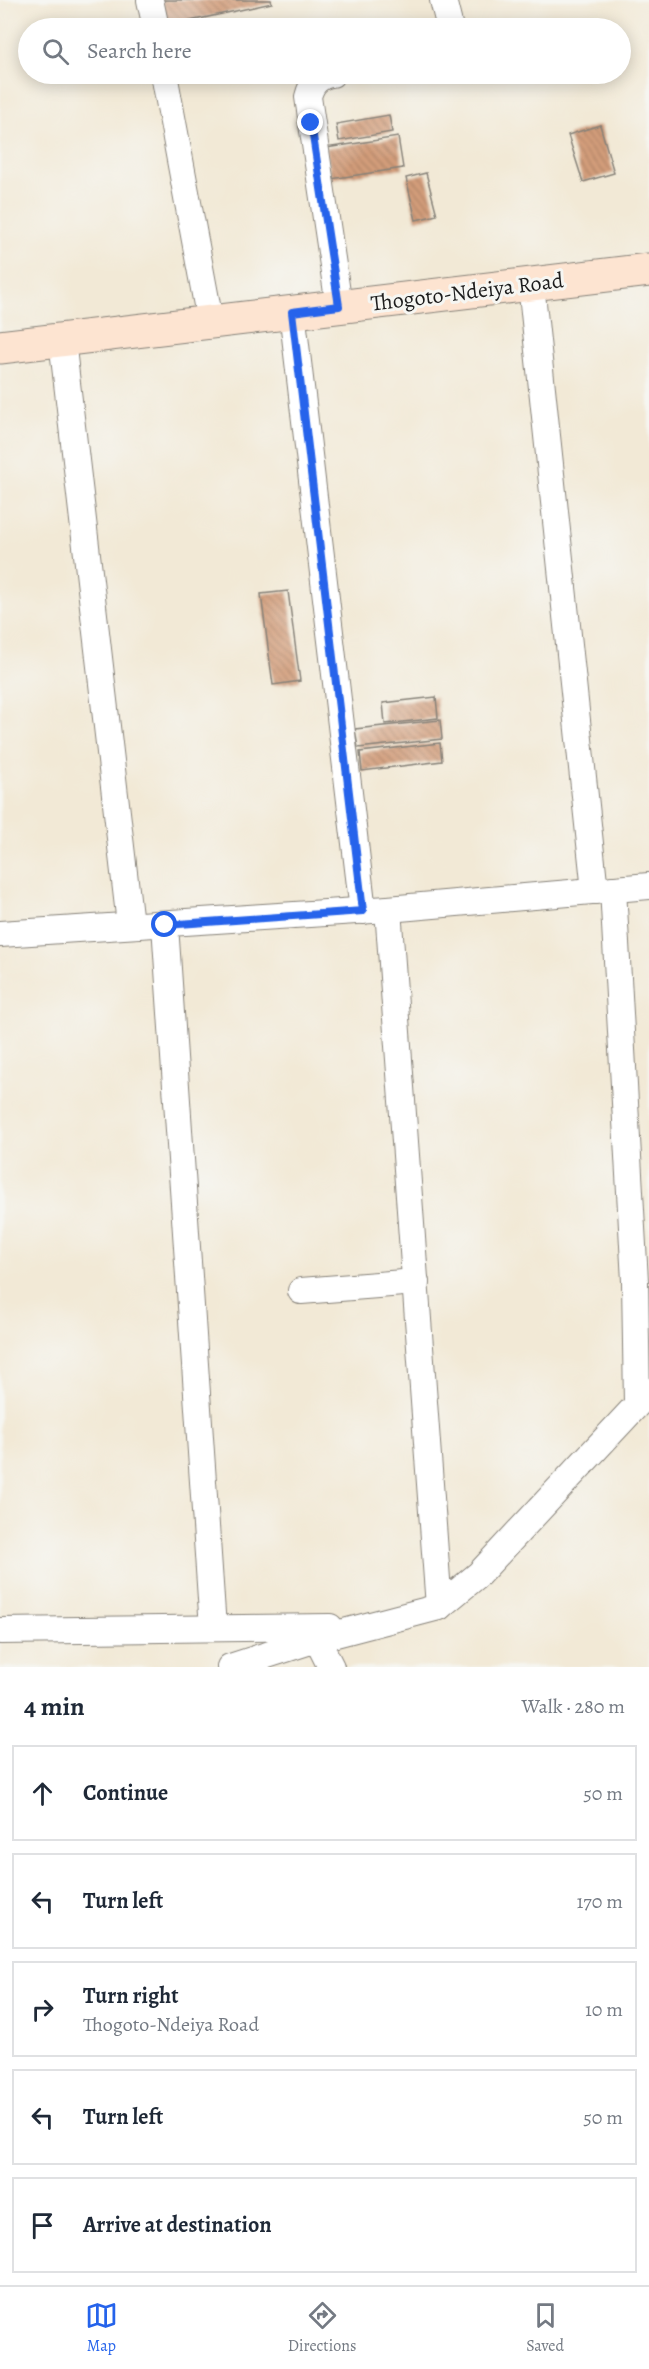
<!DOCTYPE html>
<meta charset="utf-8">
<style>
body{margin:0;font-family:Alegreya,serif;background:#f2f2f3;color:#1f2937}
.stop{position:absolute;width:18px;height:18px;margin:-14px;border:4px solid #2563eb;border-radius:50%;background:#fff}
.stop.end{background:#2563eb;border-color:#fff;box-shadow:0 2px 6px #0008}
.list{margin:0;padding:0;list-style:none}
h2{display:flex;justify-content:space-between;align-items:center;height:78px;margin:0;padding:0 24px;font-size:26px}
h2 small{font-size:20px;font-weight:400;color:#747a83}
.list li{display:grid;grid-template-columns:39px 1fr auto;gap:18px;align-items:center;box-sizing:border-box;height:96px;margin:0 12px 12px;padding:0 12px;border:2px solid #e0e1e3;border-radius:0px}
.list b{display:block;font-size:22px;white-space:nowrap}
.list p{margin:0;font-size:20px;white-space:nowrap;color:#747a83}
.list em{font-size:20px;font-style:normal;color:#747a83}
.icon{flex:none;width:33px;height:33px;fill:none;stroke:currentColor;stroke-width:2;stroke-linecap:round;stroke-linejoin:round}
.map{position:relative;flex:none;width:649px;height:1667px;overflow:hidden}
.search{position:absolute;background:#fff;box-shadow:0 3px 15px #0003;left:18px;right:18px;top:18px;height:66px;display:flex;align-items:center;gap:15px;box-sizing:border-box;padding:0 21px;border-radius:33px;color:#747a83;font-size:22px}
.sheet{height:618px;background:#fff}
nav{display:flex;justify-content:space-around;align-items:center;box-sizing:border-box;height:84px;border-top:2px solid #e0e1e3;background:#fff;font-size:16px;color:#747a83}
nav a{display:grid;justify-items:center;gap:3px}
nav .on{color:#2563eb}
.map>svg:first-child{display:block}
.building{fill:url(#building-back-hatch)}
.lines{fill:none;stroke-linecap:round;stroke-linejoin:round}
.street-casing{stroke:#878279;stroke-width:28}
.secondary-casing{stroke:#878279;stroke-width:35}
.street{stroke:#fff;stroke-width:26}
.secondary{stroke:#fde4d1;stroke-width:33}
.route{stroke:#2563eb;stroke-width:8}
.labels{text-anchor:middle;stroke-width:6;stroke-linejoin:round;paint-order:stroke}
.street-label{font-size:22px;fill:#1c1c1c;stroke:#f6f6f2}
</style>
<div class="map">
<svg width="649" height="1667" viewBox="0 0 649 1667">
<defs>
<pattern id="building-back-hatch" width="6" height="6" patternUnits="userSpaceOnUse" patternTransform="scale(1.5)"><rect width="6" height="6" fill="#d39d7a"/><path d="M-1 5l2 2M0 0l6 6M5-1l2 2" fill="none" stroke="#aa7f63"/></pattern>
</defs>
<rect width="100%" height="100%" fill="#f6f6f2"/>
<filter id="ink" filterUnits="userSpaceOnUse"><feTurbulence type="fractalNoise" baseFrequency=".0167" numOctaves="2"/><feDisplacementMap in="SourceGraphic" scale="12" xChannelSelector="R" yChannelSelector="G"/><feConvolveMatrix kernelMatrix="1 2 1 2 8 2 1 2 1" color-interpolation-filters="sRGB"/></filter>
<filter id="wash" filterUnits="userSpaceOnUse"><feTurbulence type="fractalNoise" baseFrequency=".008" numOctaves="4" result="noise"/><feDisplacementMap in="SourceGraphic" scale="24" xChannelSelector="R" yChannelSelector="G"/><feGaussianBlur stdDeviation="1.35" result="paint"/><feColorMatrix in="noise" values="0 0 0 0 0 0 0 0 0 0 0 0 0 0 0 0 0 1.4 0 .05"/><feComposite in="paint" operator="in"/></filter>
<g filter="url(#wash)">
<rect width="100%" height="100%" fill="#f2e9d6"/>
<g id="blocks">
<!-- building -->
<g class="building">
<polygon points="161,0 271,0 272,3 167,26"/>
<polygon points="389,115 392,132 339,141 336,124"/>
<polygon points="600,125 614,173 583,182 568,135"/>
<polygon points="398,137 403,168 331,179 326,148"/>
<polygon points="426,173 437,215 416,220 406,178"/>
<polygon points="288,591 300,681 273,685 261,594"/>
<polygon points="436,697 438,718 385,724 383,703"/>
<polygon points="440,720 442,739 358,748 355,729"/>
<polygon points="440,743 442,761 362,771 360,752"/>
</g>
</g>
</g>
<g filter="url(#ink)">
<use href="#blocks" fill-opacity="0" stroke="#878279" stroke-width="1.5"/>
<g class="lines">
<!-- street casing -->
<g class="street-casing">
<g id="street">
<polyline points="150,0 156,28"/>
<polyline points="443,0 450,28"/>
<polyline points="164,74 210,321"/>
<path d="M332,74C318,76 311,84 308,97L339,306"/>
<polyline points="531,284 595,891"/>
<polyline points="292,311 363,911"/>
<polyline points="62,340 130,924"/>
<polyline points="613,889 635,1281 637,1404"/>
<polyline points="388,909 439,1607"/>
<polyline points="165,925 213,1628"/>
<polyline points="0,934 388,909 649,886"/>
<polyline points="301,1291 416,1282"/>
<polyline points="0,1631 330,1627"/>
<polyline points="317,1639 331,1667"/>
<polyline points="230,1667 317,1639 439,1607 479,1574 649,1392"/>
</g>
</g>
<!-- secondary casing -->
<g class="secondary-casing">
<polyline id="secondary" points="0,347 649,270"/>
</g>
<!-- street -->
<use href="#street" class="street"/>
<!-- secondary -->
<use href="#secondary" class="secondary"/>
</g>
</g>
<g class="lines" filter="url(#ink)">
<!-- route -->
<polyline class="route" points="165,925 363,911 292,312 339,306 311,123"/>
</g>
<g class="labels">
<!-- street labels -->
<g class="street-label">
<text transform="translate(467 291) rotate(-7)" y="8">Thogoto-Ndeiya Road</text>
</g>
</g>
</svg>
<div class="stop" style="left:165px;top:925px"></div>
<div class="stop end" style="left:311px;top:123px"></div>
<div class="search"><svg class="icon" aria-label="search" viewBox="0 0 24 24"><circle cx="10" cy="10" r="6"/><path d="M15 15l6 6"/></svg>Search here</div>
</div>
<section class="sheet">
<h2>4 min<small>Walk · 280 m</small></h2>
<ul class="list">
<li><svg class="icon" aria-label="ahead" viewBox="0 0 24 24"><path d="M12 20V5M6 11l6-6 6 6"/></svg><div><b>Continue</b></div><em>50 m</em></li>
<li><svg class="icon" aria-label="left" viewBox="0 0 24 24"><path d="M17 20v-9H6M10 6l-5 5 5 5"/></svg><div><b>Turn left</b></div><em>170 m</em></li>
<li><svg class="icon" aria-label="right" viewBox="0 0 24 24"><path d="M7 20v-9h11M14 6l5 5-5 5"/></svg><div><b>Turn right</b><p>Thogoto-Ndeiya Road</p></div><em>10 m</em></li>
<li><svg class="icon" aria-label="left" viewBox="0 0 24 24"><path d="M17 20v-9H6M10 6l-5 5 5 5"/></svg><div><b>Turn left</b></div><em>50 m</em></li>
<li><svg class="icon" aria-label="arrive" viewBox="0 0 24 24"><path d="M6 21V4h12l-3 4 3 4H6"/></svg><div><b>Arrive at destination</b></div></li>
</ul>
</section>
<nav>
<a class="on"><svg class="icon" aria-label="map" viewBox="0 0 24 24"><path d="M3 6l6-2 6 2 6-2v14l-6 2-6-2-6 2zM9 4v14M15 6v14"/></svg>Map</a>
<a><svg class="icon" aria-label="directions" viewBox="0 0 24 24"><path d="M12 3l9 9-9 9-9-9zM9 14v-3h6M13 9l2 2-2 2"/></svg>Directions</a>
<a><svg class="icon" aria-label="saved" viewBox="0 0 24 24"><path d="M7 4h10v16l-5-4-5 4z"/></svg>Saved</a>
</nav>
